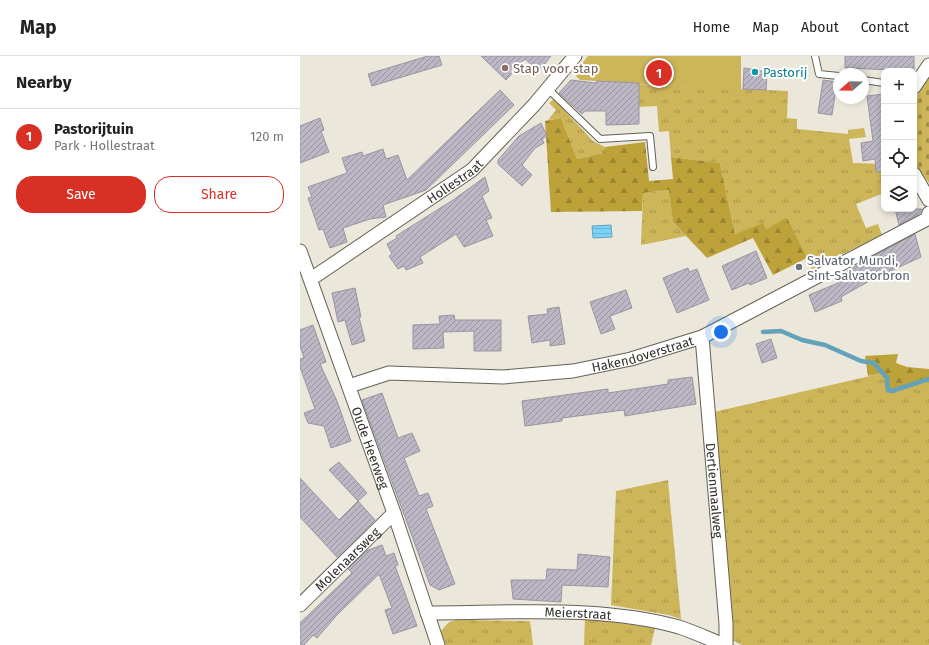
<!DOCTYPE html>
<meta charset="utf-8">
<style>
body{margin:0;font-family:"Fira Sans",sans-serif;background:#f6f6f6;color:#222}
.controls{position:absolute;right:12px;top:12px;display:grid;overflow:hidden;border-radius:8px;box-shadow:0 2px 6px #0003}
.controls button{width:36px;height:36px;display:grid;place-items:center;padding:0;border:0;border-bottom:1px solid #e0e0e0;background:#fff;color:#222;font:20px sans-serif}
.compass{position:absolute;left:533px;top:12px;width:36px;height:36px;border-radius:50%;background:#fff;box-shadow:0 2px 6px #0003;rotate:250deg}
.you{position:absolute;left:421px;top:276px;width:14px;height:14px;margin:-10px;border:3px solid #fff;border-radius:50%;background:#1a73e8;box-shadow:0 0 0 6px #1a73e833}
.badge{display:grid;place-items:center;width:26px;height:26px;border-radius:50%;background:#d93025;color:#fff;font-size:13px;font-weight:700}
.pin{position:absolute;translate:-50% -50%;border:2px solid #fff;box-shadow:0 1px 4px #0006}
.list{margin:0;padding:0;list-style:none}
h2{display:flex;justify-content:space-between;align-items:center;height:52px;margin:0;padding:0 16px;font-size:17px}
h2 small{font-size:13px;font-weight:400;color:#767676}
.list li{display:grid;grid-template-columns:26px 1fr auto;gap:12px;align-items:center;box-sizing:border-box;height:56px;padding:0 16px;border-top:1px solid #e0e0e0}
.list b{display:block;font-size:15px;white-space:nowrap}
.list p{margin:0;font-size:13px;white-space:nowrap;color:#767676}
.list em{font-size:13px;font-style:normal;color:#767676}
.actions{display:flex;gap:8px;padding:12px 16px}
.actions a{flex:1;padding:9px 0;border:1px solid #d93025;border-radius:16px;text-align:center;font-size:14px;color:#d93025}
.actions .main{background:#d93025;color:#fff}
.icon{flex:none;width:22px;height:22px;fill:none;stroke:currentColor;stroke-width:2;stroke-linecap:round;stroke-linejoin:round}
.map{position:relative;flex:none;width:629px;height:589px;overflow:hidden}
header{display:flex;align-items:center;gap:24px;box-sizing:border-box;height:56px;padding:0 20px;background:#fff;border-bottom:1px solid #e0e0e0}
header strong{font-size:19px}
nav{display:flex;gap:22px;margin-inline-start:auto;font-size:14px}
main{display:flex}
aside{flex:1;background:#fff}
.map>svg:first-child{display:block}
.grass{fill:url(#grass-tufts)}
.forest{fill:url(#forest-firs)}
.cemetery{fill:url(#cemetery-stones)}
.green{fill:#cdb559}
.water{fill:url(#water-rules);stroke:#64a2ba}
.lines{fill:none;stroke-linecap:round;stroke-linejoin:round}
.stream{stroke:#64a2ba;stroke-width:4.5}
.building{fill:url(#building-hatch);stroke:#9995a1}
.service-casing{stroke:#646155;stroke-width:8}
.minor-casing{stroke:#646155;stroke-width:15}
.service{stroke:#fff;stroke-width:6}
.minor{stroke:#fff;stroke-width:13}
.education-dot{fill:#8d6e63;stroke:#fff;stroke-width:1.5}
.culture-dot{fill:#0f9aa8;stroke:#fff;stroke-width:1.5}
.worship-dot{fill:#6b7280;stroke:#fff;stroke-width:1.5}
.labels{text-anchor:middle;stroke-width:4;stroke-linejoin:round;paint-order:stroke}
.education-label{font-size:13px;fill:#785e54;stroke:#fff;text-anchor:start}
.culture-label{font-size:13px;fill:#0d838f;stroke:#fff;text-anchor:start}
.street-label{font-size:13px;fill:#33312c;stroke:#fff}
.worship-label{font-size:13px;fill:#5b616d;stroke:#fff;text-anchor:start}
</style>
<header>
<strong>Map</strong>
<nav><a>Home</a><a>Map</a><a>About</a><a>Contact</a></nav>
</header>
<main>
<aside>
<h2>Nearby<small></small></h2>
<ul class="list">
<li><span class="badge">1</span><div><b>Pastorijtuin</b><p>Park · Hollestraat</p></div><em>120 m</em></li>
</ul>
<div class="actions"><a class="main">Save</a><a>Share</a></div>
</aside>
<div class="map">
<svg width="629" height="589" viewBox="0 0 629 589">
<defs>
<pattern id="grass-tufts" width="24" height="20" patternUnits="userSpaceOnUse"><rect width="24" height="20" fill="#cdb559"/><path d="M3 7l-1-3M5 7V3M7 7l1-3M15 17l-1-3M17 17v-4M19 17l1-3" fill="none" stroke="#a7944a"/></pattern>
<pattern id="forest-firs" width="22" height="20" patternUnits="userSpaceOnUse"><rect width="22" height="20" fill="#bda239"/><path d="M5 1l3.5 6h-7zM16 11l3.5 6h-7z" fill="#9a8530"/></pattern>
<pattern id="cemetery-stones" width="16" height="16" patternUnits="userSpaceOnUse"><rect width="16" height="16" fill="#cdb559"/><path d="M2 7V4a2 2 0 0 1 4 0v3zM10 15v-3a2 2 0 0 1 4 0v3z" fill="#a7944a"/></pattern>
<pattern id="water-rules" width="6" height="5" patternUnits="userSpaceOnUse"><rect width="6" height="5" fill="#79d2f7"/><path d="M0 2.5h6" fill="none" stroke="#69b5d4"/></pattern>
<pattern id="building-hatch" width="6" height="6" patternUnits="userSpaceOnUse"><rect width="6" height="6" fill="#bbb7c4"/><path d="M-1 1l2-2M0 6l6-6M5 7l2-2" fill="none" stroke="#99959f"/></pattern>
</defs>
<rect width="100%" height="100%" fill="#ebe7da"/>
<!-- grass -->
<g class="grass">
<polygon points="337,28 488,35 487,62 497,63 497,73 548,78 548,74 564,72 566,81 549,83 553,107 584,108 584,137 556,148 566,172 578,168 582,179 512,213 487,163 466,173 463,168 435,178 420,107 371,101 369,75 359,76 357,50 337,51"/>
<polygon points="254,43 293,85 305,91 303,97 277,103 261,62 248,64 256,54 249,47"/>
<polygon points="370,134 373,166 386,180 341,189 343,137"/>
<polygon points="583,317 587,335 629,325 629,589 442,589 432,584 414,356"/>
<polygon points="368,424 381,563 369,559 311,549 316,435"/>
<polygon points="285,562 355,572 351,589 284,589"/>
<polygon points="156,564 230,565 233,589 143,589 141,575 148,567"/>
</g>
<!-- forest -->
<g class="forest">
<polygon points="261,62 277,103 303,97 305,91 345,86 349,125 373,123 371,101 420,107 435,178 463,167 466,173 487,162 507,202 473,219 453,182 407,202 373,166 369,134 343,137 342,155 251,156 245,65"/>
<polygon points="598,298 596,307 607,311 629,313 629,325 586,335 583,317 568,320 565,300"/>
</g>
<!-- cemetery -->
<polygon class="cemetery" points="629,20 629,127 614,108 614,44"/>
<!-- green -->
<polygon class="green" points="288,0 441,0 441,34 280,24 276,20 278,13"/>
<!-- water -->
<polygon class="water" points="311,169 312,181 293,182 292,170"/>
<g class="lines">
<!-- stream -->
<polyline class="stream" points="463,276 481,275 502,284 525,289 561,305 574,307 587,322 588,334 592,335 629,323"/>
</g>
<!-- building -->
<g class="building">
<polygon points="128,0 139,0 142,9 72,30 68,18"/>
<polygon points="181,0 251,0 239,15 225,3 206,24"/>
<polygon points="545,0 614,0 614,15 545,12"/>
<polygon points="444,12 467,16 466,34 443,33"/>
<polygon points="271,24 296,27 297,25 339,27 339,68 306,69 306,55 285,55 282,58 259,37"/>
<polygon points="523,24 537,26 532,59 518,57"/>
<polygon points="200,34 214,49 126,134 83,149 86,161 70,163 43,172 47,186 30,192 23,173 19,174 8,142 12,141 8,131 47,117 42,102 62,96 63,100 83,93 86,103 98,99 107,124"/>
<polygon points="584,38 584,115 576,116 575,103 563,105 561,87 573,85 567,40"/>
<polygon points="20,62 24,74 21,75 29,96 0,107 0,70"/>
<polygon points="241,67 247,80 242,83 244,87 235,92 222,109 232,119 222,130 198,108 198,104 219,80"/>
<polygon points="185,121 189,135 182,140 192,162 186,164 193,180 164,191 156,178 120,201 123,207 106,214 104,210 98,213 89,200 92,198 87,188 97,182 96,180 153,144"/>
<polygon points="595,153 622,153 620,157 599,169"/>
<polygon points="615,178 621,201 571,224 541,241 542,245 515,256 509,239 538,227 537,222 562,206"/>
<polygon points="456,195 467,222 450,229 449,227 432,234 422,210"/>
<polygon points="388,212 389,216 397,213 409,244 377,257 363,222"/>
<polygon points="55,232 61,261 59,261 65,285 52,289 45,264 38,266 32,237"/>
<polygon points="326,234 332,252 310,260 315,273 301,278 290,246"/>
<polygon points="259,251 265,288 250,290 250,284 232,287 228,260 248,258 247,253"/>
<polygon points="154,259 155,264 201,264 201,295 174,295 174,275 143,276 144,292 113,293 113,269 140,268 139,260"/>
<polygon points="13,269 26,306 20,308 37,345 51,385 31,392 24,370 8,367 4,357 15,353 0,311 0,303 4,302 0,290 0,274"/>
<polygon points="471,283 477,302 462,307 456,288"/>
<polygon points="392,321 396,348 325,360 324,354 262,362 262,365 225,370 222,345 308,333 308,337 368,328 368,324"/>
<polygon points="82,337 98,382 112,377 120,395 104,402 119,440 128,437 133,450 126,453 155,528 139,534 130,529 62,344"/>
<polygon points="39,406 67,437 58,445 29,414"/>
<polygon points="0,422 39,464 58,445 75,464 37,501 0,461"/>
<polygon points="82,489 86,500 94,497 98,509 95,510 117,570 93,578 85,554 92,552 79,518 37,559 17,582 13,579 4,589 0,589 0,567 52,517 48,513 66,495"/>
<polygon points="278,498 310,501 308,531 262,529 261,546 213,543 211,524 246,524 247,513 277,514"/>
</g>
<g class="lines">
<!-- service casing -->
<g class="service-casing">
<g id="service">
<polyline points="515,0 519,18 539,20"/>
<polyline points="563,24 584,27"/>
<polyline points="247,32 300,83 350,80 353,111"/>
</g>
</g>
<!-- minor casing -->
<g class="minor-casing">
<g id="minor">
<polyline points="614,31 629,9"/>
<polyline points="614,118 629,144"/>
<path id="s1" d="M0,195L94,457L138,589"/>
<path id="s2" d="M11,223L172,114L234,49L275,0"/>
<path id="s3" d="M402,281L426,568V589"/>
<path id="s4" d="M49,330L89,317L203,321L273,315L331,303L402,281L627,163L629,157"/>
<path id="s5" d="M0,549L94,457"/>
<path id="s6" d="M127,557C209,557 300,549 379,571C394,576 409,583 424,589"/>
</g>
</g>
<!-- service -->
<use href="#service" class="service"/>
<!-- minor -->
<use href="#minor" class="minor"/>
</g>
<!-- markers -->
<circle class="education-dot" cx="205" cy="12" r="4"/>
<circle class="culture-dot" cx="455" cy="16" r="4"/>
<circle class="worship-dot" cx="499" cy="211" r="4"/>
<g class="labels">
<!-- education labels -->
<g class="education-label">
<text x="213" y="17">Stap voor stap</text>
</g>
<!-- culture labels -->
<g class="culture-label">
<text x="463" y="21">Pastorij</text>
</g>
<!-- street labels -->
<g class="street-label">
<text dy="5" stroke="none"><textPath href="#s2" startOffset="174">Hollestraat</textPath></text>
<text dy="5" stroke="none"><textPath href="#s4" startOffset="298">Hakendoverstraat</textPath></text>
<text dy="5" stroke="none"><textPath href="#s1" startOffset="209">Oude Heerweg</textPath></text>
<text dy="5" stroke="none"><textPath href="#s3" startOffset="154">Dertienmaalweg</textPath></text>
<text dy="5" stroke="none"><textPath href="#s5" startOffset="66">Molenaarsweg</textPath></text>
<text dy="5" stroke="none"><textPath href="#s6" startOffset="151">Meierstraat</textPath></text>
</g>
<!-- worship labels -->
<g class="worship-label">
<text x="507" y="209">Salvator Mundi,<tspan x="507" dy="15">Sint-Salvatorbron</tspan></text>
</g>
</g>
</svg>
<div class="controls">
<button>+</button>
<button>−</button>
<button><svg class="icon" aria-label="locate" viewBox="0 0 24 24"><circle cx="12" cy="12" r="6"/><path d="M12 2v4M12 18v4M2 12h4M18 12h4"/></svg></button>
<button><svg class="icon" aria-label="layers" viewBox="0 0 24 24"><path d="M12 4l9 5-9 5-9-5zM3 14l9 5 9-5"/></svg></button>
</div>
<svg class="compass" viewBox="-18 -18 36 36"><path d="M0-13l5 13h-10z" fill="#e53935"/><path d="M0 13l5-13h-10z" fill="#767676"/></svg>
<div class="you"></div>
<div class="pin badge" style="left:359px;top:17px">1</div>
</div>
</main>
